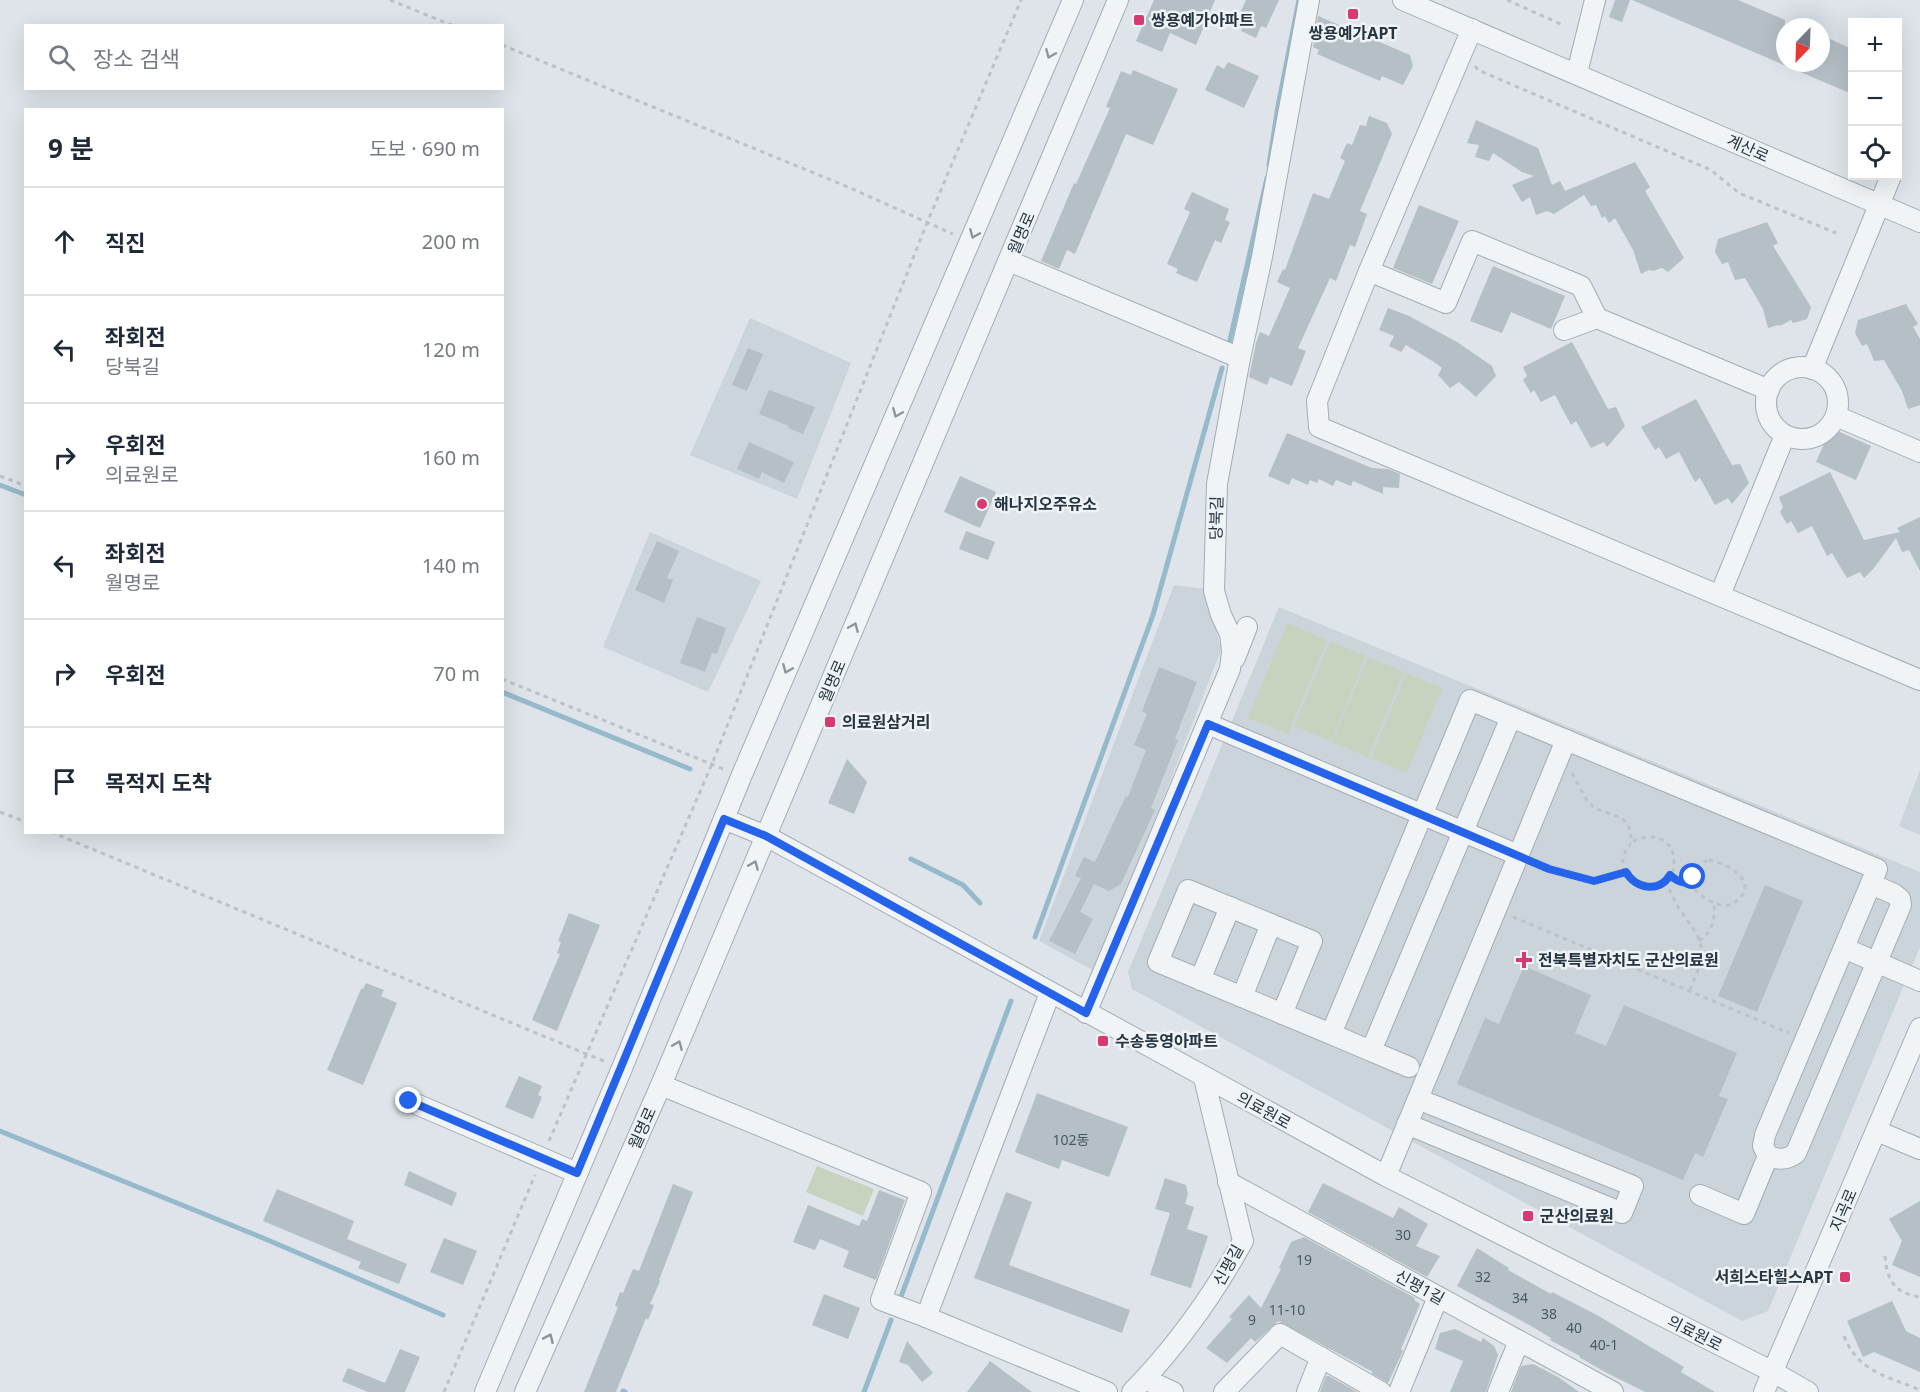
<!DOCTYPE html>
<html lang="ko">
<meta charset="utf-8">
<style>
body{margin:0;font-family:"Noto Sans","Noto Sans KR",sans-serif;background:#f2f2f3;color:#1f2937}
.controls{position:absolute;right:18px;top:18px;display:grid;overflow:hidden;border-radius:0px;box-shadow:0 6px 24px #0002}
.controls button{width:54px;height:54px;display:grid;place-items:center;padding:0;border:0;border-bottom:2px solid #e0e1e3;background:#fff;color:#1f2937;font:30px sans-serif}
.compass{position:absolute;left:1776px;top:18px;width:54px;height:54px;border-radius:50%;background:#fff;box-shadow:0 6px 24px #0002;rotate:203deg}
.stop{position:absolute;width:18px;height:18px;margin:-14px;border:4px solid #2563eb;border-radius:50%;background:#fff}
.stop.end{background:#2563eb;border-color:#fff;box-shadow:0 2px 6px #0008}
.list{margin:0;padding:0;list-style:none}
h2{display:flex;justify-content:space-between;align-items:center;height:78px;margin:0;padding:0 24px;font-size:26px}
h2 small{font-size:20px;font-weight:400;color:#747a83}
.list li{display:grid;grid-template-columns:39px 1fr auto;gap:18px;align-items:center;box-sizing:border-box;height:108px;padding:0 24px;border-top:2px solid #e0e1e3}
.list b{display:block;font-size:22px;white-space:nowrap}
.list p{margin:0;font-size:20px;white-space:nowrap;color:#747a83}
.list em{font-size:20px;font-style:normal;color:#747a83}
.icon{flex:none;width:33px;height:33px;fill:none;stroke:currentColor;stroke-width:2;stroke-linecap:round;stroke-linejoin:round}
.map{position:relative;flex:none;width:1920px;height:1392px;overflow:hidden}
.search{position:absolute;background:#fff;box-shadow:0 6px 24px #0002;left:24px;top:24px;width:480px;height:66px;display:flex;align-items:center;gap:15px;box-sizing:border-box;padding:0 21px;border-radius:0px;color:#747a83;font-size:22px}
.panel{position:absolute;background:#fff;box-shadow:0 6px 24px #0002;left:24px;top:108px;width:480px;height:726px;border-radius:0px}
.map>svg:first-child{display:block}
.built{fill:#ccd4db}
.green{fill:#c8d3bf}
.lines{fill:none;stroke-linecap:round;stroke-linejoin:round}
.stream{stroke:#96bacb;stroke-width:5}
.building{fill:#b5bfc6}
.minor-casing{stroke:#a3acb3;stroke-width:22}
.path{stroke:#bcc2c8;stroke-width:3;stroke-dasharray:4.5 4.5;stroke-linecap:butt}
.minor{stroke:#f1f4f7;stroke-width:20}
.oneway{stroke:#8c949c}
.route{stroke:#2563eb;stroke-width:8}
.poi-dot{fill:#d73a70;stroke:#eef3f6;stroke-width:2}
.labels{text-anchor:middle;stroke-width:5;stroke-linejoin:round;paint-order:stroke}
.number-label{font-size:14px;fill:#4a5862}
.poi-label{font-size:16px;font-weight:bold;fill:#263541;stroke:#eef3f6;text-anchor:start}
.street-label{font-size:16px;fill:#263541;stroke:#eef3f6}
</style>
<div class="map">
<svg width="1920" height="1392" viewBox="0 0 1920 1392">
<rect width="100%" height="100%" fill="#dee4e9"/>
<!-- built -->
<g class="built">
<polygon points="750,318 851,363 797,499 690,455"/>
<polygon points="650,532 761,581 708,692 603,647"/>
<polygon points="1174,585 1206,589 1221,650 1096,972 1039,941"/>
<polygon points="1279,607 1920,872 1920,947 1768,1311 1742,1321 1132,989 1128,972"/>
<polygon points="1920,770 1920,835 1899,826"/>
</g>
<!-- green -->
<g class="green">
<polygon points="1287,623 1327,640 1288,734 1248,718"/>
<polygon points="1330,641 1366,656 1331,741 1294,726"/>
<polygon points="1368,657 1404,672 1368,757 1332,742"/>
<polygon points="1406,673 1442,688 1407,773 1371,758"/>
<polygon points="817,1166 874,1189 863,1216 806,1192"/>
</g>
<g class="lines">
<!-- stream -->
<g class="stream">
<polyline points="1269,165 1278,106 1299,0"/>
<polyline points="1230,340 1267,178"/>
<polyline points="0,485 26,495"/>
<polyline points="502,692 690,769"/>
<polyline points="911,859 963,885 980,903"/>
<polyline points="1035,937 1153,615 1222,368"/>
<polyline points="0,1131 263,1238 443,1315"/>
<polyline points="899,1302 1011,1001"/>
<polyline points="623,1391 625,1392"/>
<polyline points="864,1392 891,1320"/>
</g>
</g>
<!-- building -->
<g class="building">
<polygon points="1154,0 1215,0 1196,45 1170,33 1162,52 1136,41"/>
<polygon points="1246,0 1279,0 1266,28 1261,26 1256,38 1241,31 1243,25 1236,22"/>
<polygon points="1615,0 1630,0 1622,22 1609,17"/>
<polygon points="1632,0 1738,0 1785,20 1785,63 1821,63 1821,35 1852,49 1852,94"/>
<polygon points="1318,16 1410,55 1413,66 1403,85 1382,76 1380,81 1317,54 1319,50 1313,47"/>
<polygon points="1228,62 1259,76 1244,108 1205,90 1217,65 1224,69"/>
<polygon points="1133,70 1178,89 1153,145 1126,134 1075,254 1067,250 1059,269 1041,261 1074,183 1076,184 1110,108 1106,107 1121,71 1131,75"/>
<polygon points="1369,116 1387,123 1392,134 1360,211 1367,214 1355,247 1350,245 1336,281 1330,278 1298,348 1306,351 1292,386 1270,377 1267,385 1249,377 1256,343 1260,332 1269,336 1290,288 1277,282 1283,269 1285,270 1313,193 1329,199 1345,161 1340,158 1347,143 1352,145 1360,125 1366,126"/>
<polygon points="1476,120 1538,148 1552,185 1560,181 1565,191 1635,162 1650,187 1645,191 1684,258 1668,272 1662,268 1653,271 1649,270 1641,274 1633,250 1615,218 1609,223 1605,216 1602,218 1596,205 1591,206 1584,195 1554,214 1547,211 1536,215 1530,197 1522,202 1512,185 1534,176 1522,172 1493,153 1489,161 1475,157 1479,145 1467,143"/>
<polygon points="1192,192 1229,209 1225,220 1230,222 1221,243 1215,240 1197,282 1176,273 1178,269 1167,264 1190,212 1184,209"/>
<polygon points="1419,205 1459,221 1432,284 1393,268"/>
<polygon points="1767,222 1778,243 1773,246 1811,307 1807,319 1793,323 1791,320 1780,326 1778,325 1768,328 1763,309 1745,278 1735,280 1728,262 1722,264 1715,252 1718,239"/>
<polygon points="1493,266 1565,296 1551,329 1511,312 1502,333 1470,321"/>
<polygon points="1906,304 1918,324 1913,327 1920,339 1920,405 1908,409 1902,391 1884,360 1874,361 1867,344 1862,346 1855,333 1858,320"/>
<polygon points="1388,308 1409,316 1457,342 1492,366 1496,376 1476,397 1459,382 1450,388 1438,375 1442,368 1434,362 1406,345 1401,352 1389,346 1394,336 1379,330"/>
<polygon points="1572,342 1608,409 1616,407 1625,426 1607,447 1604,442 1591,448 1576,421 1571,425 1555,395 1541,402 1534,390 1531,393 1523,380 1527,376 1523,367"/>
<polygon points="748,348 763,354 747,391 732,385"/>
<polygon points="769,390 815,407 803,434 788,428 789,426 759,414"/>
<polygon points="1696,399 1732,465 1740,464 1749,483 1732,504 1728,498 1715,505 1700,478 1695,482 1679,452 1666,459 1659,447 1655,450 1641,427"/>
<polygon points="1831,428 1871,446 1856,480 1816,462"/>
<polygon points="1287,433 1372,468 1388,469 1400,474 1399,488 1383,487 1383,494 1353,481 1351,486 1336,480 1333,486 1319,479 1317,483 1310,480 1308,485 1292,478 1289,485 1268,476"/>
<polygon points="749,442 794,462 784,483 762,472 759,479 737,469"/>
<polygon points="1830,472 1864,540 1900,532 1897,528 1920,517 1920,571 1909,550 1902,552 1896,538 1874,568 1864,578 1860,572 1847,578 1832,553 1827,556 1812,526 1798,533 1791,521 1787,524 1780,512 1783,507 1779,497"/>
<polygon points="960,476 996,492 980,528 944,512"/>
<polygon points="966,531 995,542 988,560 959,549"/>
<polygon points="657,541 679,551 667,578 673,580 664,603 635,590"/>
<polygon points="697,617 726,628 717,654 712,653 705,672 680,663"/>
<polygon points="1159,667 1197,682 1175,739 1178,740 1151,808 1155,810 1121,884 1109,891 1094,884 1080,912 1093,919 1075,954 1049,941 1081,878 1075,876 1084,857 1095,862 1126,796 1128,797 1146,750 1134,745 1147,714 1142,711"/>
<polygon points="847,759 867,782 854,814 828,803"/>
<polygon points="1765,885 1803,901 1757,1012 1718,996"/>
<polygon points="569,913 600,925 557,1031 532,1020 560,954 557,953 561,942 558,941"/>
<polygon points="1524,966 1591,995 1575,1033 1606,1046 1624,1005 1737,1053 1719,1096 1728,1099 1703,1157 1695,1153 1683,1180 1457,1084 1485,1018 1499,1024"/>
<polygon points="366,983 384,990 381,996 397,1003 363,1085 327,1070 361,989 363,989"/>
<polygon points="519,1076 542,1086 538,1095 542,1097 533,1119 505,1107"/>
<polygon points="1037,1093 1128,1127 1109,1177 1062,1160 1059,1169 1015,1152"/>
<polygon points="409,1171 457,1193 452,1206 404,1185"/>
<polygon points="1165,1178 1186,1185 1188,1194 1185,1204 1194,1207 1187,1229 1208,1236 1191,1288 1150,1275 1170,1213 1155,1209"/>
<polygon points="1323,1183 1393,1218 1399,1207 1428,1224 1416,1246 1440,1256 1427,1277 1308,1212"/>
<polygon points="673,1184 693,1192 659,1280 660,1281 650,1304 654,1305 648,1320 646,1318 616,1392 584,1392 618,1307 615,1306 620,1292 623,1293 633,1269 639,1271"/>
<polygon points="277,1189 354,1221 347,1239 407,1264 399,1284 358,1268 361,1262 263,1221"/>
<polygon points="879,1190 905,1200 876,1280 843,1267 849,1251 820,1239 815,1250 793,1242 808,1205 859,1226 862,1219 867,1221"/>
<polygon points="1006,1192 1032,1202 1009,1265 1130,1310 1122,1333 974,1278"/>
<polygon points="1920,1201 1920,1277 1892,1265 1902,1241 1889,1219"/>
<polygon points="1304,1237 1415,1298 1414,1300 1420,1304 1401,1349 1403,1351 1388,1383 1371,1373 1373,1372 1278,1321 1255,1342 1251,1338 1227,1363 1206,1348 1232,1319 1229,1317 1249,1295 1261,1308 1281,1269 1279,1268 1291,1242"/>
<polygon points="444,1238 477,1251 463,1285 430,1272"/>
<polygon points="1477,1248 1509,1268 1508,1270 1551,1294 1552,1292 1597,1315 1684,1367 1681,1372 1715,1392 1645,1392 1605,1372 1579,1357 1580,1356 1550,1340 1551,1338 1531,1326 1457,1286"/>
<polygon points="824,1294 860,1308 848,1339 812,1325"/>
<polygon points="1892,1301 1906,1331 1920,1338 1920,1372 1874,1352 1863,1357 1847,1321"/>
<polygon points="1455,1329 1481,1342 1483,1338 1494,1346 1498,1355 1486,1392 1450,1392 1463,1361 1435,1349 1440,1333"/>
<polygon points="907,1341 933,1373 922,1382 908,1365 899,1362"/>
<polygon points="400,1349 420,1357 405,1392 368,1392 342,1381 348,1368 385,1383"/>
<polygon points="990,1361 1032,1392 967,1392"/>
<polygon points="1533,1364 1558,1377 1579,1392 1511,1392 1521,1366"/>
<polygon points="1326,1376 1329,1376 1357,1392 1320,1392"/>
</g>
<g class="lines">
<!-- minor casing -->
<g class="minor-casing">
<g id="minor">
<polyline points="1403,0 1920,222"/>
<polyline points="1472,29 1369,271 1317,401 1319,427 1920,680"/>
<polyline points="1577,73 1595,0"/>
<polyline points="1009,261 1240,358"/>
<polyline points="1369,271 1446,303 1472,241 1581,286 1597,318 1769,390"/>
<polyline points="1564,330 1597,318"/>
<circle cx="1802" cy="403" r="36"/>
<polyline points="1812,369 1891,176"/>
<polyline points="1836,416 1920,452"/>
<polyline points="1720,595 1785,435"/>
<polyline points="1235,658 1247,627"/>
<polyline points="1208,724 1518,855"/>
<polyline points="724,819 766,836 1386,1176 1773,1372 1808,1392"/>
<polyline points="1844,948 1920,981"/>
<polyline points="1200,980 1230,907"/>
<polyline points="1050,993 926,1317 1107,1392"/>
<polyline points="1242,997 1271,924"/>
<polyline points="1086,1013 1230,669 1232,651 1230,634 1221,615 1214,591 1217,484 1240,358 1262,257 1309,0"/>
<polyline points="1282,1014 1312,941 1188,890 1158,962 1331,1034 1470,700 1566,740"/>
<polyline points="1331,1034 1371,1051 1511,717"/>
<polyline points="1371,1051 1409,1067"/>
<polyline points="661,1085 921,1192 881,1300 926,1317"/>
<polyline points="409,1101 577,1173"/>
<polyline points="1407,1124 1622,1213 1633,1186 1418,1099"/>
<polyline points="1877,1131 1920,1149"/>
<path d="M1768,1156C1779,1160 1787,1160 1796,1153L1901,905L1900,899L1894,894L1871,884"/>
<polyline points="1386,1176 1566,740 1877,869 1765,1135 1763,1146 1768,1156 1744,1214 1700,1195"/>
<polyline points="1228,1182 1613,1392"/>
<polyline points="1145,1379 1173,1392"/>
<polyline points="485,1392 622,1068 741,777 1073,0"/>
<polyline points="525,1392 661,1085 1118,0"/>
<path d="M1132,1392C1177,1346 1212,1297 1243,1241L1204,1078"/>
<polyline points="1224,1392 1280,1334 1381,1392"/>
<polyline points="1307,1392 1321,1357"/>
<polyline points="1399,1392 1438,1297"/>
<polyline points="1498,1392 1519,1341"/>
<polyline points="1764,1392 1920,1028"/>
</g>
</g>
<!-- path -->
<g class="path">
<polyline points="390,0 454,26"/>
<polyline points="1507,0 1563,25"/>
<polyline points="502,45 848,187 953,234"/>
<polyline points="1475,66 1478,70 1711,170 1739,193 1836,233"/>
<polyline points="0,476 26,486"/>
<polyline points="502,679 726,770"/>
<path d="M1572,773L1586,799L1594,808L1622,818L1629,827L1632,842C1596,884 1677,908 1674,860C1673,837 1649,832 1632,842"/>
<polyline points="0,812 26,822"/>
<polyline points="51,832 606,1062"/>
<path d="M1709,860C1731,864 1763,885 1732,904C1724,910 1700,898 1695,889C1688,876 1695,864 1709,860Z"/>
<polyline points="1536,863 1549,869 1594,881 1625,872"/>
<polyline points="1671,875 1678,882 1693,883"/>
<polyline points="1665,881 1678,907 1697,934 1702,949 1703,958 1689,992"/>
<polyline points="1513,917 1789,1033"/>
<path d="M1699,941C1714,930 1715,919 1714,901"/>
<polyline points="549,1141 712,764 927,223 1021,0"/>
<path d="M1885,1256C1887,1280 1894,1293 1920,1297"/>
<path d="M1844,1336C1858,1372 1887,1376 1920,1390"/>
<polyline points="444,1392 535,1175"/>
</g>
<!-- minor -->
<use href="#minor" class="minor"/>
</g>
<!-- one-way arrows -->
<defs><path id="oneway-chevron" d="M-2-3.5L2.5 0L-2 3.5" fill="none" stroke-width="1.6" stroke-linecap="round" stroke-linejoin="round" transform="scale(1.5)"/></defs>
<g class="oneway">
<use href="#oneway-chevron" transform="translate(1050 54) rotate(113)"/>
<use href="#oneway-chevron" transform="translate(974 234) rotate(113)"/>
<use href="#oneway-chevron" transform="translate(897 413) rotate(113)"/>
<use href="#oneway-chevron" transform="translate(854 627) rotate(-67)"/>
<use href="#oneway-chevron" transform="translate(787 669) rotate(113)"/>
<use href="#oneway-chevron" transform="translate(754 865) rotate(-67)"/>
<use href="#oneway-chevron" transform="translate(678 1045) rotate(-67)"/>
<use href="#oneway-chevron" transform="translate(549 1338) rotate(-66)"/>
</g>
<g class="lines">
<!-- route -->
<path class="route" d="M409,1101L577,1173L724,819L766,836L1086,1013L1208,724L1549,869L1594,881L1626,872C1635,888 1659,894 1670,875C1677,882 1684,883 1694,883L1693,877"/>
</g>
<!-- markers -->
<g class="poi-dot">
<rect x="1347" y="8" width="12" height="12" rx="3"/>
<rect x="1133" y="14" width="12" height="12" rx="3"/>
<circle cx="982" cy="504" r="6"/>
<rect x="824" y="716" width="12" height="12" rx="3"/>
<path d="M1521 951h6v6h6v6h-6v6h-6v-6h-6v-6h6z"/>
<rect x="1097" y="1035" width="12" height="12" rx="3"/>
<rect x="1522" y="1210" width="12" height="12" rx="3"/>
<rect x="1839" y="1271" width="12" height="12" rx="3"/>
</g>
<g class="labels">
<!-- number labels -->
<g class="number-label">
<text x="1071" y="1145">102동</text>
<text x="1403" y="1240">30</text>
<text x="1304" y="1265">19</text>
<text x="1483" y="1282">32</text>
<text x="1520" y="1303">34</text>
<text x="1287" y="1315">11-10</text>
<text x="1549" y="1319">38</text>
<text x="1252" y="1325">9</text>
<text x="1574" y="1333">40</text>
<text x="1604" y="1350">40-1</text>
</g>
<!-- poi labels -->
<g class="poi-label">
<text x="1151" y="26">쌍용예가아파트</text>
<text x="1353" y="39" text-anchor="middle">쌍용예가APT</text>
<text x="994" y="510">해나지오주유소</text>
<text x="842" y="728">의료원삼거리</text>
<text x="1538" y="966">전북특별자치도 군산의료원</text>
<text x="1115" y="1047">수송동영아파트</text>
<text x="1540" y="1222">군산의료원</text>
<text x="1833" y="1283" text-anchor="end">서희스타힐스APT</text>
</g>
<!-- street labels -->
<g class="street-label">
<text transform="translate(1748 148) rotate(24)" y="6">계산로</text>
<text transform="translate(1021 233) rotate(-67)" y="6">월명로</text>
<text transform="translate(1216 518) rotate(-89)" y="6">당북길</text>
<text transform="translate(832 681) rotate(-67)" y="6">월명로</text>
<text transform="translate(1264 1110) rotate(29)" y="6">의료원로</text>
<text transform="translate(642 1128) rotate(-66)" y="6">월명로</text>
<text transform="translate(1843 1210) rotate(-67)" y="6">지곡로</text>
<text transform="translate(1228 1265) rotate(-61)" y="6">신평길</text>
<text transform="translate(1420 1287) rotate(29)" y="6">신평1길</text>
<text transform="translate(1695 1333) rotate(27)" y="6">의료원로</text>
</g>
</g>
</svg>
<div class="controls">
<button>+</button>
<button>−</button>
<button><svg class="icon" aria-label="locate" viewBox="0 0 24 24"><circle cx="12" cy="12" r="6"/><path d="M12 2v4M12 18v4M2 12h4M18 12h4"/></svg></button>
</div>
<svg class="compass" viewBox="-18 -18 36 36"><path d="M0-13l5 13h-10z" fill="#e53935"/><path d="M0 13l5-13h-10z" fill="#747a83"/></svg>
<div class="stop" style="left:1693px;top:877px"></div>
<div class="stop end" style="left:409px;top:1101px"></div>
<div class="search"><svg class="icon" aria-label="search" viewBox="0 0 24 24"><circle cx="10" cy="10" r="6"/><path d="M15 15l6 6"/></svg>장소 검색</div>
<section class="panel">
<h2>9 분<small>도보 · 690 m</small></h2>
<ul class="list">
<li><svg class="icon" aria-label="ahead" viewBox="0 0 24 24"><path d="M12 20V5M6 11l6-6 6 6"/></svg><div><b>직진</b></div><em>200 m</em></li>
<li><svg class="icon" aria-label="left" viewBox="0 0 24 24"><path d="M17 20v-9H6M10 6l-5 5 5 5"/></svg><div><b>좌회전</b><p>당북길</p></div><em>120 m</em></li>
<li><svg class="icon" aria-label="right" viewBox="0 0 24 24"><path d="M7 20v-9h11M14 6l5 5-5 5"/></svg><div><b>우회전</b><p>의료원로</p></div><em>160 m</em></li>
<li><svg class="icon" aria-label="left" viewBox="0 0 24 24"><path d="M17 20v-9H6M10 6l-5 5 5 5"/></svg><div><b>좌회전</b><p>월명로</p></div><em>140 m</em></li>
<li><svg class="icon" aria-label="right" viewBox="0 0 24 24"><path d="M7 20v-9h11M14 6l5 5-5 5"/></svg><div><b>우회전</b></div><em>70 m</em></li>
<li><svg class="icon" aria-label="arrive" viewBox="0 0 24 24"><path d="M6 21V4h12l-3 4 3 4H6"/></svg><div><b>목적지 도착</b></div></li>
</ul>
</section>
</div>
